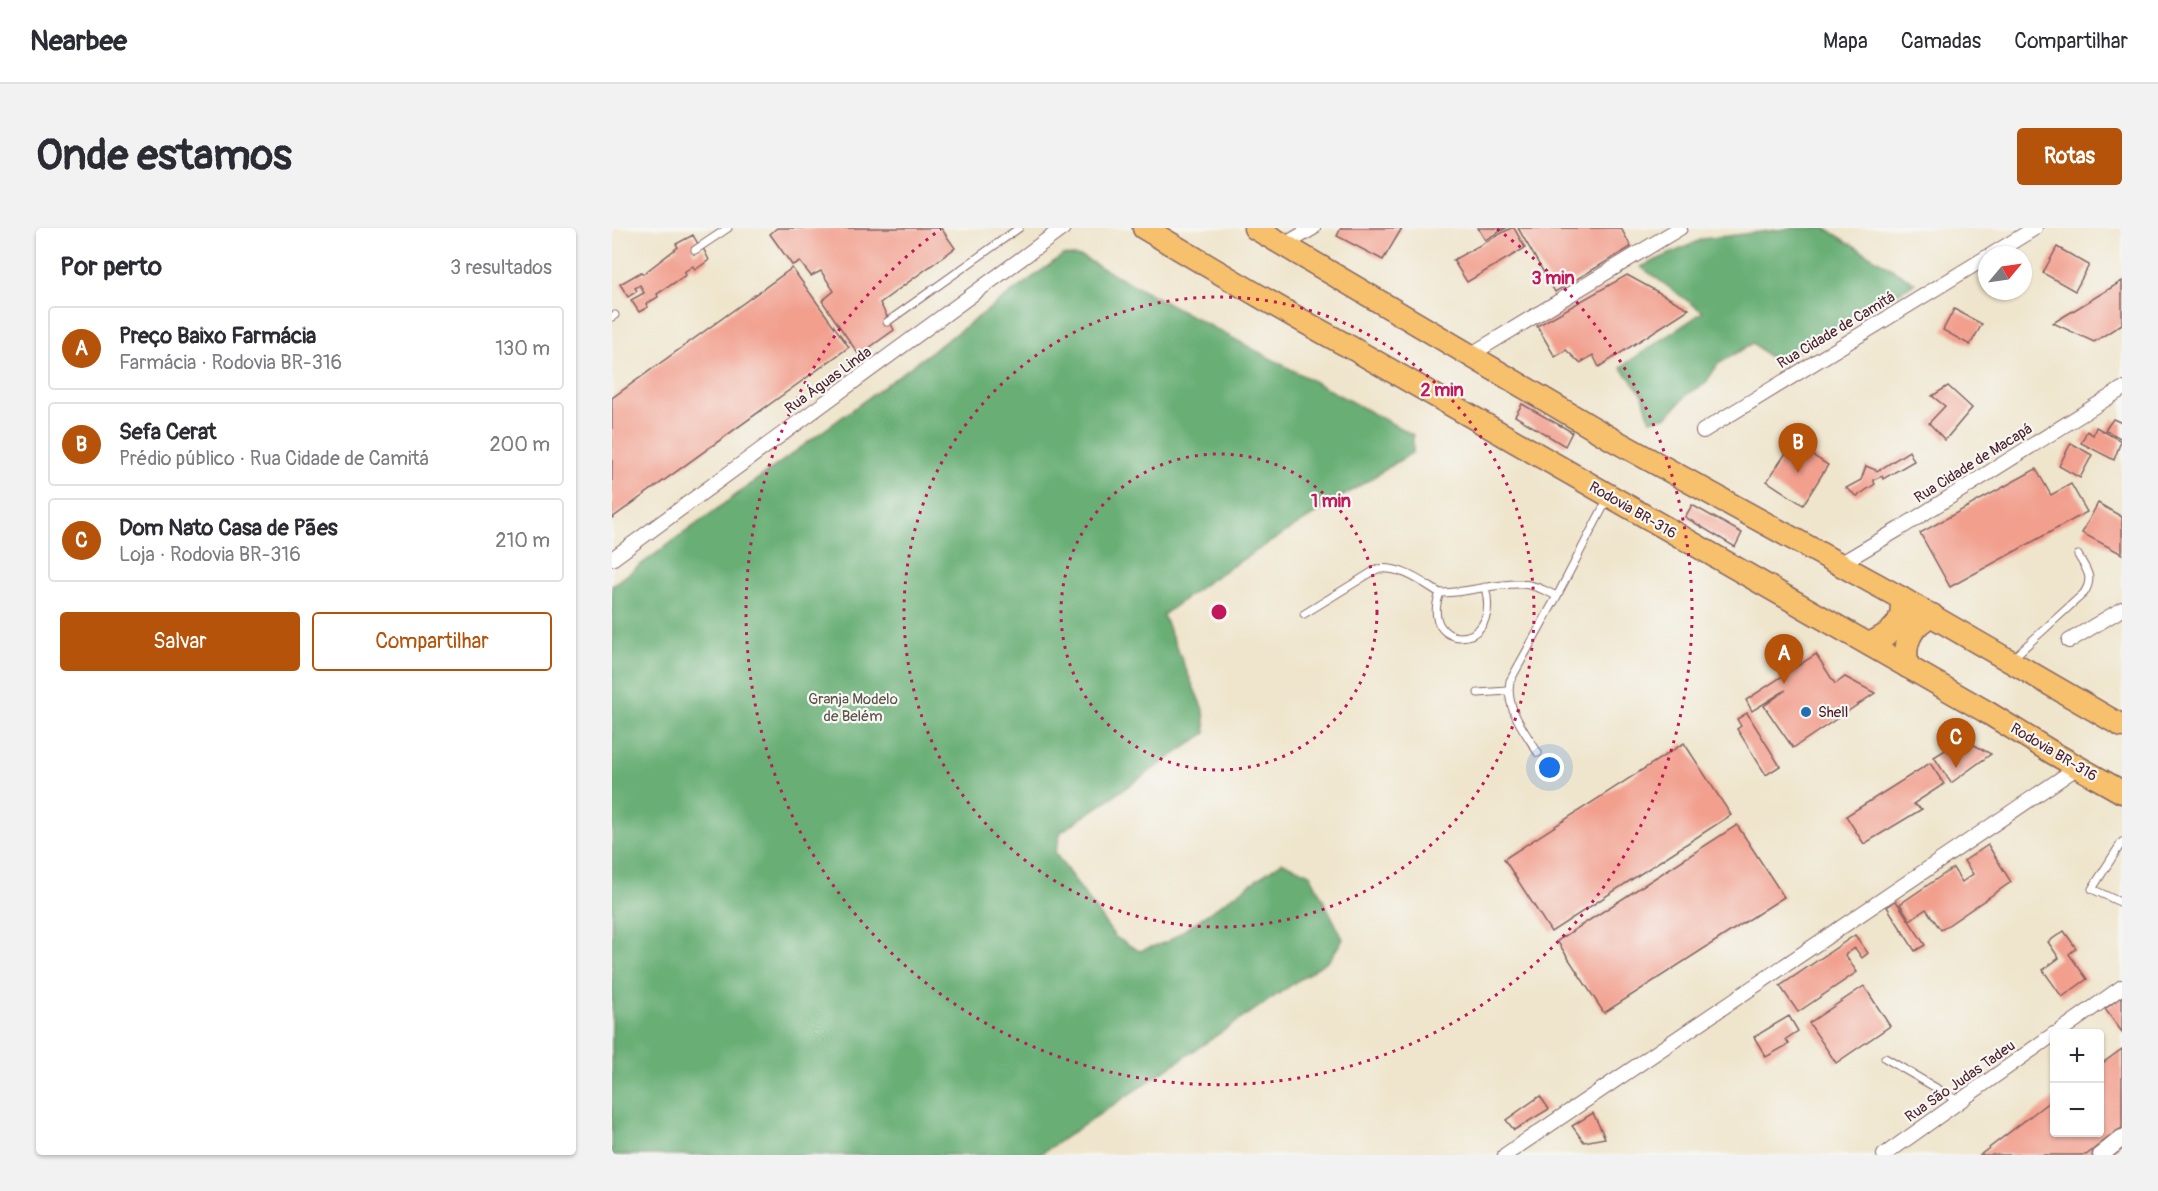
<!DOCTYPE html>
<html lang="pt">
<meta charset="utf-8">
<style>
body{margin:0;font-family:Pangolin,sans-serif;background:#f2f2f3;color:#2b2b33}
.controls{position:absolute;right:18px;bottom:18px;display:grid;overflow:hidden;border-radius:6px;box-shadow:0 2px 4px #0004}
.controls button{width:54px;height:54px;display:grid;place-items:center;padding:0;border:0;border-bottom:2px solid #e1e1e2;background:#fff;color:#2b2b33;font:30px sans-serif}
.compass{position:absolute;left:1366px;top:18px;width:54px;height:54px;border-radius:50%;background:#fff;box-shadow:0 2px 4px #0004;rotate:61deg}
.you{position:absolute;left:938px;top:540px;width:21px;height:21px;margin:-15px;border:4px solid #fff;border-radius:50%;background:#1a73e8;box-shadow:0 0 0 9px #1a73e833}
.badge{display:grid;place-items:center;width:39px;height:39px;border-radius:50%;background:#b45309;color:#fff;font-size:20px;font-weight:700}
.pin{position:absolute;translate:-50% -50px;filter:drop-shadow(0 2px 3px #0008)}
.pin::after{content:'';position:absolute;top:32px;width:21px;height:18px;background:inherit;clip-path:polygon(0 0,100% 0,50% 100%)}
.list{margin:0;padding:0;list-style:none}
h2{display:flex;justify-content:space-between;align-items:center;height:78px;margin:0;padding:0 24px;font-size:26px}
h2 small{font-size:20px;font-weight:400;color:#7c7c81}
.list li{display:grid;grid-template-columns:39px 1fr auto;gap:18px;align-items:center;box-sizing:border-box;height:84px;margin:0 12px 12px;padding:0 12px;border:2px solid #e1e1e2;border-radius:6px}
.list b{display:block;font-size:22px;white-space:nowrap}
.list p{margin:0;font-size:20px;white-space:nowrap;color:#7c7c81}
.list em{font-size:20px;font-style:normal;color:#7c7c81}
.actions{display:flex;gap:12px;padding:18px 24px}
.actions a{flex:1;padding:14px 0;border:2px solid #b45309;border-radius:6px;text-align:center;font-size:21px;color:#b45309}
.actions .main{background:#b45309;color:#fff}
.map{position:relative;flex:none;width:1510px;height:927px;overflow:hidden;border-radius:6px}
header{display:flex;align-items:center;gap:36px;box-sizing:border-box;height:84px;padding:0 30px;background:#fff;border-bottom:2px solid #e1e1e2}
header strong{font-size:28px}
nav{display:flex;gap:33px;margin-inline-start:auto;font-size:21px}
.intro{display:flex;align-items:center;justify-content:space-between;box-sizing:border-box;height:144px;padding:0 36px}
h1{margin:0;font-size:42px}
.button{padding:15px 27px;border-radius:6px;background:#b45309;color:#fff;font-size:21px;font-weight:700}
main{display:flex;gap:36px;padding:0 36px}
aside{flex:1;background:#fff;border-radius:6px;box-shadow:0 2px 4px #0004}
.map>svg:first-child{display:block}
.forest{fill:#68ae74;stroke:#596650;stroke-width:1.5}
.building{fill:#f29f8d}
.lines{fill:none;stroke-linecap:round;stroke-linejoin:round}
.service-casing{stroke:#846463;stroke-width:9}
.minor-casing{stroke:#846463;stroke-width:16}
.tertiary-casing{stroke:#846463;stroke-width:19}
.trunk-casing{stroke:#846463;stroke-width:25}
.service{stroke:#fff;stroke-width:7}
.minor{stroke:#fff;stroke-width:14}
.tertiary{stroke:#fff;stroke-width:16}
.trunk{stroke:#f7c06c;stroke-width:22}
.ring{fill:none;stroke:#c2185b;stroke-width:3;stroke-dasharray:3 6}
.poi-dot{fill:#1f6fb2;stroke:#f6f6f2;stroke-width:2}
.labels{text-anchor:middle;stroke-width:4.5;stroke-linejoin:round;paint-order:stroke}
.street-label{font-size:15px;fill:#4a1f2b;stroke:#f6f6f2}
.park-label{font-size:15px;fill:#5a5247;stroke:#f6f6f2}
.poi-label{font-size:15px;fill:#4a1f2b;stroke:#f6f6f2;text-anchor:start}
.centre{fill:#c2185b;stroke:#f6f6f2;stroke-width:3}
.ring-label{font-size:18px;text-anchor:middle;font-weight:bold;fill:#c2185b;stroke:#f6f6f2;stroke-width:4.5;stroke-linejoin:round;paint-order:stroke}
</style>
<header>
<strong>Nearbee</strong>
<nav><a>Mapa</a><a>Camadas</a><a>Compartilhar</a></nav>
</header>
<div class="intro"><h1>Onde estamos</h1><a class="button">Rotas</a></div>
<main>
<aside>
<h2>Por perto<small>3 resultados</small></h2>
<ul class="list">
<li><span class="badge">A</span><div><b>Preço Baixo Farmácia</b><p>Farmácia · Rodovia BR-316</p></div><em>130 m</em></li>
<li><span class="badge">B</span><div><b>Sefa Cerat</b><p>Prédio público · Rua Cidade de Camitá</p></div><em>200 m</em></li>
<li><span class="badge">C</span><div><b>Dom Nato Casa de Pães</b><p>Loja · Rodovia BR-316</p></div><em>210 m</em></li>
</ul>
<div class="actions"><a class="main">Salvar</a><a>Compartilhar</a></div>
</aside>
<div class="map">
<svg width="1510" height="927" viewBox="0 0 1510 927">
<rect width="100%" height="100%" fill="#f6f6f2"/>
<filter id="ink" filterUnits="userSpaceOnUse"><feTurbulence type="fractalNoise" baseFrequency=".0167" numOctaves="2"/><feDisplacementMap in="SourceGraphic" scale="12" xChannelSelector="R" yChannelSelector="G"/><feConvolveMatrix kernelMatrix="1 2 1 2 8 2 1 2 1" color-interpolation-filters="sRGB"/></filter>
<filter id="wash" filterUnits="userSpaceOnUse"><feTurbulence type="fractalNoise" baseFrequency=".008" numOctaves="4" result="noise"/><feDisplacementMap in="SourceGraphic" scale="24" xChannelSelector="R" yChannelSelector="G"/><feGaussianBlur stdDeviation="1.35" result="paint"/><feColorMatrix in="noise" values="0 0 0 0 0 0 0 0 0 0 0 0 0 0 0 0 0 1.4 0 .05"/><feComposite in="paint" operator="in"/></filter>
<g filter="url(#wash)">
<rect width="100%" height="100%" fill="#efe5cc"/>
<!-- forest -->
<g class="forest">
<polygon points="1181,0 1213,0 1303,55 1164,135 1141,115 1106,136 1093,156 1075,166 1056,188 1038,192 1031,167 1009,139 1091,84 1029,39 1091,11"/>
<polygon points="451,27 470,29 801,207 801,224 598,352 551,387 592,484 594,505 449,604 443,625 503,709 527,723 555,714 670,634 698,646 731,711 718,731 427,927 0,927 0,358"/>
</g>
<g id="blocks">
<!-- building -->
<g class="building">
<polygon points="165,0 329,0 343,20 268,75 282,102 247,127 210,73 222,63 218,57 209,43 199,48 188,34 180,37 158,6"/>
<polygon points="729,0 790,0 771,32 725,8"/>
<polygon points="866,0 894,0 873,12"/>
<polygon points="899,0 902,0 913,20 855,54 841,32"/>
<polygon points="906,0 1009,0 1019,19 943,64"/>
<polygon points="81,7 86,16 80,20 82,26 91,20 97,32 83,42 81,38 72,44 74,47 45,66 46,69 34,76 36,79 27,84 19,72 32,65 28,57 23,60 25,63 16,69 8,56 29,44 31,46 66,19 64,16"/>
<polygon points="1445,19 1477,37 1463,63 1431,45"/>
<polygon points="180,40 237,119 0,290 0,170"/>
<polygon points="1015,47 1077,81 987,139 981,127 968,135 954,122 943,129 925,98"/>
<polygon points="1510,53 1510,96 1482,114 1441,95"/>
<polygon points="1342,81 1370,96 1358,117 1331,102"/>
<polygon points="1336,158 1360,180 1333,212 1317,195 1333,178 1320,168"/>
<polygon points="910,176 960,204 953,218 903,188"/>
<polygon points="1501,191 1510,195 1510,211 1493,202"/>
<polygon points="1484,199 1509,213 1502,232 1469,215 1475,203 1481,207"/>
<polygon points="1459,215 1480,227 1468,250 1447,238"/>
<polygon points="1297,223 1302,233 1271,251 1270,248 1261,252 1263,256 1245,268 1234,260 1249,252 1254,238 1266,243"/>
<polygon points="1174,225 1190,234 1197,225 1216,237 1191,277 1155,253"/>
<polygon points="1424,241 1439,267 1459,256 1475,284 1338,359 1308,305"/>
<polygon points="1486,275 1510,289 1510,326 1470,305"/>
<polygon points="1080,277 1130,305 1123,319 1073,289"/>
<polygon points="1204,426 1223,456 1233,449 1263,465 1181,520 1152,478 1174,462 1140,483 1134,472"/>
<polygon points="1135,485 1168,538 1154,547 1125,501 1129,498 1125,491"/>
<polygon points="1351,511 1379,526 1339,555 1322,529"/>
<polygon points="1072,515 1119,587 939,704 892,631"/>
<polygon points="1318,535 1332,556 1301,576 1310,581 1252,616 1234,588"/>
<polygon points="1125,597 1172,669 992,785 945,713"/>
<polygon points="1376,617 1399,654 1329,702 1314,681 1298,692 1288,676 1341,640 1350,654 1361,646 1352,633"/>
<polygon points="1284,673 1313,717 1303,723 1275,679"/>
<polygon points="1452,703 1464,720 1457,726 1475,751 1450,769 1431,742 1447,730 1436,714"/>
<polygon points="1243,707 1256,725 1250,730 1243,720 1233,727 1245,744 1186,784 1168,758"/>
<polygon points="1252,758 1278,798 1224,835 1197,795"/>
<polygon points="1510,768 1510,804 1493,781"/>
<polygon points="1177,788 1186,803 1174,811 1177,816 1154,829 1142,809"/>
<polygon points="1510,821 1510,900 1474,927 1368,927 1442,870 1442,904 1488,904 1488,837"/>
<polygon points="928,868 937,881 902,902 894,892"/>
<polygon points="981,885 993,910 972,914 960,898"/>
</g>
</g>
</g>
<g filter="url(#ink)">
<use href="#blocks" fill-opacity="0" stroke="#846463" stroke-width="1.5"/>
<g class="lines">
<!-- service casing -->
<g class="service-casing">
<g id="service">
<polyline points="83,22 116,0"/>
<polyline points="0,89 3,87"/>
<polyline points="275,94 407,0"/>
<path d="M873,359C891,426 806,423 828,365C855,365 882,355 909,356C922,356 933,363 945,368L898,453C893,480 912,502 926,525"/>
<polyline points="945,368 996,270"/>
<path d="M692,386L765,341C789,338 808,353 828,365"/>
<path d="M1401,430L1472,365C1482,349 1475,343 1466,327"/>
<polyline points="866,465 896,463"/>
<polyline points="1510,614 1480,661 1510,675"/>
<polyline points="1273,830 1348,874"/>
</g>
</g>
<!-- minor casing -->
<g class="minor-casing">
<g id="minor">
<polyline points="672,17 701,0"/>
<polyline points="1379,27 1423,0"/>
<polyline points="858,127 1068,0"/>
<polyline points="1091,203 1375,29"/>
<polyline points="0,331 451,0"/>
<polyline points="1228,336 1287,301 1510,161"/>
<polyline points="1457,413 1510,381"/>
<polyline points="1444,806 1510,759"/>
<polyline points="893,927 1466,539"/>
<polyline points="1272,927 1442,806"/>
</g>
</g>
<!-- tertiary casing -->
<g class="tertiary-casing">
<polyline id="tertiary" points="1489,927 1510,910"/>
</g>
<!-- trunk casing -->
<g class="trunk-casing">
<g id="trunk">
<path d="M532,0C600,40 668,82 738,119L1373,483L1441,525L1510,564"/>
<polyline points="643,0 998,210 1289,370 1510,498"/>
<path d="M1257,416C1278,406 1294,396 1289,370"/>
<path d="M1296,439C1290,416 1299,398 1320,387"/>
</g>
</g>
<!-- service -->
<use href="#service" class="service"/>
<!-- minor -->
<use href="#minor" class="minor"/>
<!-- tertiary -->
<use href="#tertiary" class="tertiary"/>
<!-- trunk -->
<use href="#trunk" class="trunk"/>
</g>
</g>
<!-- distance rings -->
<g class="ring">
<circle cx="607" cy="384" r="158"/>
<circle cx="607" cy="384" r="315"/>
<path d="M885 1A473 473 0 1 1 329 1"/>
</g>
<!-- markers -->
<circle class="poi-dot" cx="1194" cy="484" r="6"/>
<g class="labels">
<!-- street labels -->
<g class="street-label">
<text transform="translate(1224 102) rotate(-31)" y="5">Rua Cidade de Camitá</text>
<text transform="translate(216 152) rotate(-36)" y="5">Rua Águas Linda</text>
<text transform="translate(1361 235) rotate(-32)" y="5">Rua Cidade de Macapá</text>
<text transform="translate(1021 282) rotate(30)" y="5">Rodovia BR-316</text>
<text transform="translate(1442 524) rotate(31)" y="5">Rodovia BR-316</text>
<text transform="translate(1348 853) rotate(-35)" y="5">Rua São Judas Tadeu</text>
</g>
<!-- park labels -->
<g class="park-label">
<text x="241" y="476">Granja Modelo<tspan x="241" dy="17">de Belém</tspan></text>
</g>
<!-- poi labels -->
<g class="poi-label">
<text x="1206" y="489">Shell</text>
</g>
</g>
<circle cx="607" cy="384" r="9" class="centre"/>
<g class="ring-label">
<text x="941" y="56">3 min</text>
<text x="830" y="168">2 min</text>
<text x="719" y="279">1 min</text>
</g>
</svg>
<div class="controls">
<button>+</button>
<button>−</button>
</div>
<svg class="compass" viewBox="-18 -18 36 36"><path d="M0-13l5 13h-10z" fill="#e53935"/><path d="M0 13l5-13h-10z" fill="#7c7c81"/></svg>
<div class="you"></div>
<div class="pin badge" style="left:1172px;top:456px">A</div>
<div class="pin badge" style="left:1186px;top:245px">B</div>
<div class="pin badge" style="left:1344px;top:540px">C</div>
</div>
</main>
